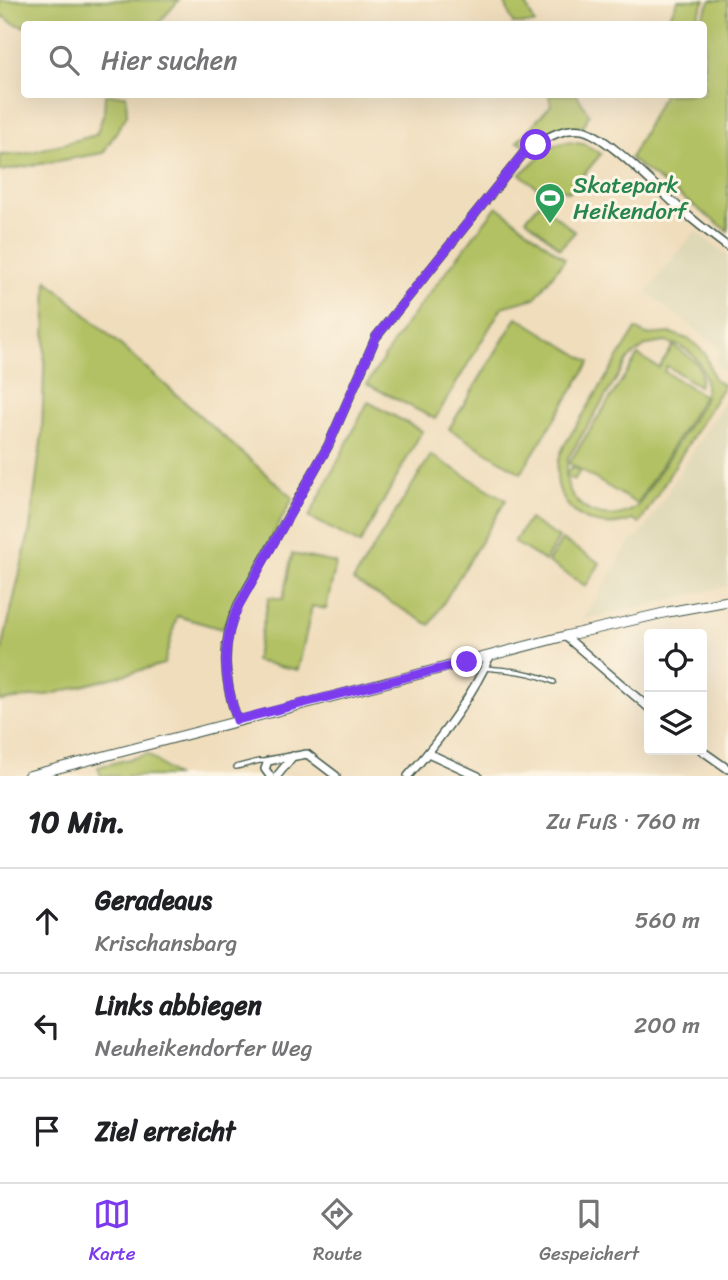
<!DOCTYPE html>
<html lang="de">
<meta charset="utf-8">
<style>
body{margin:0;font-family:Sriracha,sans-serif;background:#f6f6f6;color:#202124}
.controls{position:absolute;right:21px;bottom:21px;display:grid;overflow:hidden;border-radius:7px;box-shadow:0 7px 28px #0002}
.controls button{width:63px;height:63px;display:grid;place-items:center;padding:0;border:0;border-bottom:2px solid #e0e0e0;background:#fff;color:#202124;font:35px sans-serif}
.stop{position:absolute;width:21px;height:21px;margin:-16px;border:5px solid #7c3aed;border-radius:50%;background:#fff}
.stop.end{background:#7c3aed;border-color:#fff;box-shadow:0 2px 7px #0008}
.list{margin:0;padding:0;list-style:none}
h2{display:flex;justify-content:space-between;align-items:center;height:91px;margin:0;padding:0 28px;font-size:30px}
h2 small{font-size:23px;font-weight:400;color:#757577}
.list li{display:grid;grid-template-columns:46px 1fr auto;gap:21px;align-items:center;box-sizing:border-box;height:105px;padding:0 28px;border-top:2px solid #e0e0e0}
.list b{display:block;font-size:26px;white-space:nowrap}
.list p{margin:0;font-size:23px;white-space:nowrap;color:#757577}
.list em{font-size:23px;font-style:normal;color:#757577}
.icon{flex:none;width:38px;height:38px;fill:none;stroke:currentColor;stroke-width:2;stroke-linecap:round;stroke-linejoin:round}
.map{position:relative;flex:none;width:728px;height:776px;overflow:hidden}
.search{position:absolute;background:#fff;box-shadow:0 7px 28px #0002;left:21px;right:21px;top:21px;height:77px;display:flex;align-items:center;gap:18px;box-sizing:border-box;padding:0 24px;border-radius:7px;color:#757577;font-size:26px}
.sheet{height:406px;background:#fff}
nav{display:flex;justify-content:space-around;align-items:center;box-sizing:border-box;height:98px;border-top:2px solid #e0e0e0;background:#fff;font-size:19px;color:#757577}
nav a{display:grid;justify-items:center;gap:4px}
nav .on{color:#7c3aed}
.map>svg:first-child{display:block}
.built{fill:#dfd8b7}
.green{fill:#b2c163;stroke:#687f4c;stroke-width:2;fill-rule:evenodd}
.lines{fill:none;stroke-linecap:round;stroke-linejoin:round}
.service-casing{stroke:#3e5548;stroke-width:6}
.minor-casing{stroke:#3e5548;stroke-width:10}
.tertiary-casing{stroke:#3e5548;stroke-width:11}
.service{stroke:#fff;stroke-width:3.5}
.minor{stroke:#fff;stroke-width:7}
.tertiary{stroke:#fff;stroke-width:9}
.route{stroke:#7c3aed;stroke-width:9}
.labels{text-anchor:middle;stroke-width:6;stroke-linejoin:round;paint-order:stroke}
.leisure-label{font-size:23px;fill:#27864d;stroke:#fcf5e5;text-anchor:start}
</style>
<div class="map">
<svg width="728" height="776" viewBox="0 0 728 776">
<rect width="100%" height="100%" fill="#fcf5e5"/>
<filter id="ink" filterUnits="userSpaceOnUse"><feTurbulence type="fractalNoise" baseFrequency=".0143" numOctaves="2"/><feDisplacementMap in="SourceGraphic" scale="14" xChannelSelector="R" yChannelSelector="G"/><feConvolveMatrix kernelMatrix="1 2 1 2 8 2 1 2 1" color-interpolation-filters="sRGB"/></filter>
<filter id="wash" filterUnits="userSpaceOnUse"><feTurbulence type="fractalNoise" baseFrequency=".00686" numOctaves="4" result="noise"/><feDisplacementMap in="SourceGraphic" scale="28" xChannelSelector="R" yChannelSelector="G"/><feGaussianBlur stdDeviation="1.57" result="paint"/><feColorMatrix in="noise" values="0 0 0 0 0 0 0 0 0 0 0 0 0 0 0 0 0 1.4 0 .05"/><feComposite in="paint" operator="in"/></filter>
<g filter="url(#wash)">
<rect width="100%" height="100%" fill="#f0ddbc"/>
<!-- built -->
<g class="built">
<polygon points="695,231 728,256 728,374 715,364 720,348 646,292"/>
<polygon points="728,395 728,586 583,620 630,542 641,535"/>
</g>
<!-- green -->
<g class="green">
<polygon points="0,0 179,0 158,24 24,24 24,27 11,22 0,14"/>
<polygon points="504,0 524,0 535,24 513,24"/>
<polygon points="678,0 705,0 693,24 666,24"/>
<polygon points="711,0 728,0 728,231 630,159 663,95 704,94 704,24 698,24"/>
<polygon points="105,95 126,95 127,115 103,153 0,171 0,155 24,154 96,135 104,113"/>
<polygon points="549,95 577,95 589,114 584,126 549,132 528,145 517,142 551,105"/>
<polygon points="567,142 584,144 601,154 569,192 562,189 550,198 520,174 552,146"/>
<polygon points="540,203 575,232 560,248 526,219"/>
<polygon points="497,206 565,259 535,298 502,307 435,419 367,384 405,325"/>
<polygon points="47,280 293,498 222,629 177,616 164,664 52,694 0,701 0,658 30,529 42,433"/>
<polygon points="517,317 590,362 521,473 449,429"/>
<path d="M636,329L646,335L671,333L690,340L705,353L714,379L724,385L640,523L633,520C582,539 538,493 565,444ZM665,342C695,347 712,372 703,402L638,506C610,527 570,512 566,476L574,480L580,471L572,467L566,475L568,458L629,358L647,345Z"/>
<path d="M673,346C688,356 707,364 699,386L667,366L664,371L704,396L637,504L569,463L638,355L659,368Z"/>
<polygon points="368,402 422,431 360,544 309,517"/>
<polygon points="431,455 506,500 430,625 353,581"/>
<polygon points="529,519 559,538 545,561 514,542"/>
<polygon points="562,540 600,563 586,586 548,562"/>
<polygon points="292,554 336,563 326,609 312,606 298,670 255,661 269,597 283,599"/>
<polygon points="148,754 175,776 101,776 98,767"/>
</g>
</g>
<g filter="url(#ink)">
<g class="lines">
<!-- service casing -->
<g class="service-casing">
<g id="service">
<path d="M485,668C509,670 532,672 554,682"/>
<polyline points="236,767 259,761 268,761"/>
</g>
</g>
<!-- minor casing -->
<g class="minor-casing">
<g id="minor">
<polyline points="565,636 649,708"/>
<path d="M237,720C224,680 220,644 238,605L328,446L376,337L527,149C544,140 561,127 582,130C606,134 660,192 682,210C696,223 712,235 728,247"/>
<polyline points="701,750 728,769"/>
<polyline points="428,753 478,776"/>
<polyline points="270,776 265,769 268,761 307,754 336,776"/>
<polyline points="277,776 293,756"/>
<path d="M408,776C440,740 470,700 490,656"/>
</g>
</g>
<!-- tertiary casing -->
<g class="tertiary-casing">
<polyline id="tertiary" points="28,776 565,636 668,612 728,601"/>
</g>
<!-- service -->
<use href="#service" class="service"/>
<!-- minor -->
<use href="#minor" class="minor"/>
<!-- tertiary -->
<use href="#tertiary" class="tertiary"/>
</g>
</g>
<g class="lines" filter="url(#ink)">
<!-- route -->
<path class="route" d="M467,662L237,720C224,680 220,644 239,605L328,446L376,337L527,149L536,145"/>
</g>
<!-- icons -->
<defs>
<g id="stadium-pin" transform="scale(1.575)"><path d="M0 17L-7.5 6A9.5 9.5 0 1 1 7.5 6Z" fill="#2e9e5b" stroke="#fcf5e5"/><path d="M0-5a6.5 5 0 1 0 0 10a6.5 5 0 1 0 0-10ZM-3.5-1.8h7v3.6h-7Z" fill="#fff"/></g>
</defs>
<g fill-rule="evenodd">
<use href="#stadium-pin" x="550" y="198"/>
</g>
<g class="labels">
<!-- leisure labels -->
<g class="leisure-label">
<text x="573" y="193">Skatepark<tspan x="573" dy="26">Heikendorf</tspan></text>
</g>
</g>
</svg>
<div class="controls">
<button><svg class="icon" aria-label="locate" viewBox="0 0 24 24"><circle cx="12" cy="12" r="6"/><path d="M12 2v4M12 18v4M2 12h4M18 12h4"/></svg></button>
<button><svg class="icon" aria-label="layers" viewBox="0 0 24 24"><path d="M12 4l9 5-9 5-9-5zM3 14l9 5 9-5"/></svg></button>
</div>
<div class="stop" style="left:536px;top:145px"></div>
<div class="stop end" style="left:467px;top:662px"></div>
<div class="search"><svg class="icon" aria-label="search" viewBox="0 0 24 24"><circle cx="10" cy="10" r="6"/><path d="M15 15l6 6"/></svg>Hier suchen</div>
</div>
<section class="sheet">
<h2>10 Min.<small>Zu Fuß · 760 m</small></h2>
<ul class="list">
<li><svg class="icon" aria-label="ahead" viewBox="0 0 24 24"><path d="M12 20V5M6 11l6-6 6 6"/></svg><div><b>Geradeaus</b><p>Krischansbarg</p></div><em>560 m</em></li>
<li><svg class="icon" aria-label="left" viewBox="0 0 24 24"><path d="M17 20v-9H6M10 6l-5 5 5 5"/></svg><div><b>Links abbiegen</b><p>Neuheikendorfer Weg</p></div><em>200 m</em></li>
<li><svg class="icon" aria-label="arrive" viewBox="0 0 24 24"><path d="M6 21V4h12l-3 4 3 4H6"/></svg><div><b>Ziel erreicht</b></div></li>
</ul>
</section>
<nav>
<a class="on"><svg class="icon" aria-label="map" viewBox="0 0 24 24"><path d="M3 6l6-2 6 2 6-2v14l-6 2-6-2-6 2zM9 4v14M15 6v14"/></svg>Karte</a>
<a><svg class="icon" aria-label="directions" viewBox="0 0 24 24"><path d="M12 3l9 9-9 9-9-9zM9 14v-3h6M13 9l2 2-2 2"/></svg>Route</a>
<a><svg class="icon" aria-label="saved" viewBox="0 0 24 24"><path d="M7 4h10v16l-5-4-5 4z"/></svg>Gespeichert</a>
</nav>
